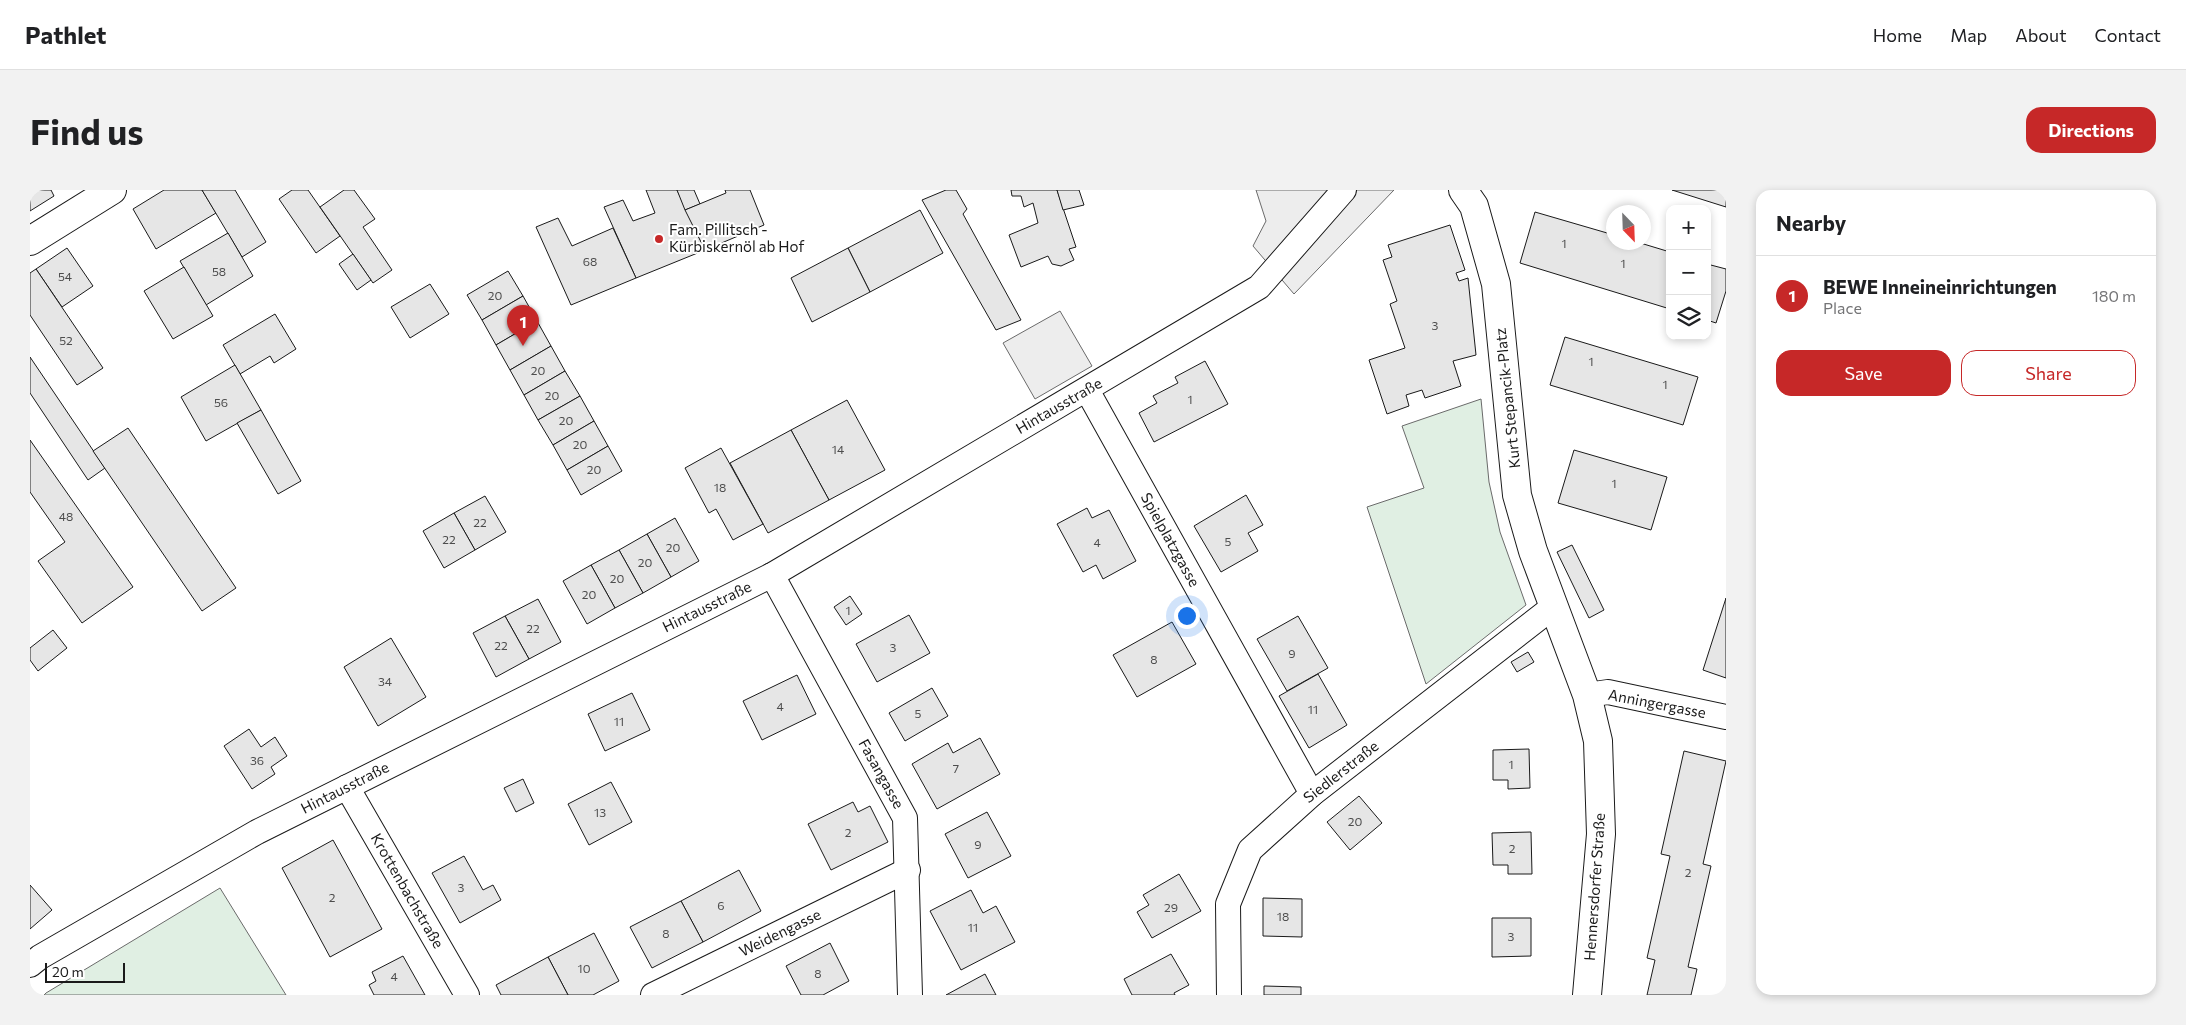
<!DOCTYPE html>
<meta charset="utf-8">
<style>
body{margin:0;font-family:Commissioner,sans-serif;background:#f2f2f2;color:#202124}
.controls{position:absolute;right:15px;top:15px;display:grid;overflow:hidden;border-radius:10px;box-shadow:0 2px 8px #0003}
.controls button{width:45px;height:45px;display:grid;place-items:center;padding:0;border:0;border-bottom:1px solid #e0e0e0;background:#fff;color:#202124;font:25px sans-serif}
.compass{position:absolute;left:1576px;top:15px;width:45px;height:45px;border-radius:50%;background:#fff;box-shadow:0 2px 8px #0003;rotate:157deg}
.scale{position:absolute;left:15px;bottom:12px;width:80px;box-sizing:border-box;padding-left:5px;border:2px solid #1a1a1a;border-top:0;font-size:14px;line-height:18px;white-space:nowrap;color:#1a1a1a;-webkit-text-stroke:4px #fff;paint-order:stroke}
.you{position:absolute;left:1156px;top:425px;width:18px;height:18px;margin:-12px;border:4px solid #fff;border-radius:50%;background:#1a73e8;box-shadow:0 0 0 8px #1a73e833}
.badge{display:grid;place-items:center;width:32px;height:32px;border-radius:50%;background:#c62828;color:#fff;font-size:16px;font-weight:700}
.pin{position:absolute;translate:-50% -41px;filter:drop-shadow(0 1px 2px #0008)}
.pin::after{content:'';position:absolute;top:26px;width:18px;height:15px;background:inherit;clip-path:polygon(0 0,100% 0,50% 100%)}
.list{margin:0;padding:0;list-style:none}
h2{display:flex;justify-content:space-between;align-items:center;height:65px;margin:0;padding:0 20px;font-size:21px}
h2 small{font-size:16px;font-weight:400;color:#757577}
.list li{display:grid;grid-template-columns:32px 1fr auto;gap:15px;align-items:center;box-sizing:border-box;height:80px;padding:0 20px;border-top:1px solid #e0e0e0}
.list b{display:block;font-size:19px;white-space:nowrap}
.list p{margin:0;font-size:16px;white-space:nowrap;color:#757577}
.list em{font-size:16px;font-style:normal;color:#757577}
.actions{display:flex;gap:10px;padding:15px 20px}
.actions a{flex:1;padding:11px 0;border:1px solid #c62828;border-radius:15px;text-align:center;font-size:18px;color:#c62828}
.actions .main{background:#c62828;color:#fff}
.icon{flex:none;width:28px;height:28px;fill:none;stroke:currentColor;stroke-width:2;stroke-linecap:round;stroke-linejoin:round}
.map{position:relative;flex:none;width:1696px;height:805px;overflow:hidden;border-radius:15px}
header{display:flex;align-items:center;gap:30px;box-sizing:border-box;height:70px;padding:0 25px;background:#fff;border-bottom:1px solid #e0e0e0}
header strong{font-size:24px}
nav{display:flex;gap:28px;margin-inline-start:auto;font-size:18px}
.intro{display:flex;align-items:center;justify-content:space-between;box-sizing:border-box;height:120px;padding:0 30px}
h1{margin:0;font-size:35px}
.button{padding:12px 22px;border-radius:15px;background:#c62828;color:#fff;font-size:18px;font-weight:700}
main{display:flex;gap:30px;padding:0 30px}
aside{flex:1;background:#fff;border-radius:15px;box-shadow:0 2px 8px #0003}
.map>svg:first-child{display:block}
.green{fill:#e0efe3;stroke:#6a6a6a}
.parking{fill:#ededed;stroke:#6a6a6a}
.building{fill:#e6e6e6;stroke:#1a1a1a}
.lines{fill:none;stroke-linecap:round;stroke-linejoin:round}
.minor-casing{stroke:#1a1a1a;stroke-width:26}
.tertiary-casing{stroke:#1a1a1a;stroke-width:30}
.primary-casing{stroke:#1a1a1a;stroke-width:30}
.minor{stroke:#fff;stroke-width:24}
.tertiary{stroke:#fff;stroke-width:28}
.primary{stroke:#fff;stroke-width:28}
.poi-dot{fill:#c62828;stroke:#fff;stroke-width:2}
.labels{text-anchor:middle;stroke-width:4;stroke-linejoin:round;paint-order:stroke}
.number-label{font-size:12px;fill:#4d4d4d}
.poi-label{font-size:15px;fill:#1a1a1a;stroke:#fff;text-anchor:start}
.street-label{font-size:15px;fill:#1a1a1a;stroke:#fff}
</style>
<header>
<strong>Pathlet</strong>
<nav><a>Home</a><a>Map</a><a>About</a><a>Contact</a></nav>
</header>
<div class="intro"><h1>Find us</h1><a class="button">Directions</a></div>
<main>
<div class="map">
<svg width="1696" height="805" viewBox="0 0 1696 805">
<rect width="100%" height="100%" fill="#fff"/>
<!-- green -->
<g class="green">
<polygon points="1451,209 1459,292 1470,342 1496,415 1396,494 1337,317 1394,298 1372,236"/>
<polygon points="190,698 256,805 14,805 16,803"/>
</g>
<!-- parking -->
<g class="parking">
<polygon points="1226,0 1364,0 1264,104 1223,56 1236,31"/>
<polygon points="1030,121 1062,176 1005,209 973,153"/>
</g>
<!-- building -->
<g class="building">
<polygon points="0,0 21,0 24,6 0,21"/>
<polygon points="134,0 172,0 186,23 126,59 103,19"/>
<polygon points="172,0 205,0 236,52 212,67"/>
<polygon points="262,0 278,0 310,46 286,63 249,9"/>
<polygon points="314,0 324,0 345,29 333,37 362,80 343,93 290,17"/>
<polygon points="616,0 647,0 675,60 606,88 574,17 593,10 603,31 625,23"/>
<polygon points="647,0 664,0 670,14 655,20"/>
<polygon points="695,0 720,0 734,35 675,60 655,20 696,3"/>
<polygon points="916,0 926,0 937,19 933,24 991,130 966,140 892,10"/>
<polygon points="981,0 1027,0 1046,57 1039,59 1044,70 1031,76 1022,74 1018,66 991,77 979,45 1008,33 1003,13 994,17 991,6 982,6"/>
<polygon points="1027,0 1049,0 1054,15 1033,20"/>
<polygon points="1642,0 1696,0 1696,17"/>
<polygon points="890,20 913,63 840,102 818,58"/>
<polygon points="1505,22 1584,45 1584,52 1607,52 1640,62 1640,119 1490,73"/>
<polygon points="528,28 542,56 583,38 606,88 541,115 506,37"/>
<polygon points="1420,35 1435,80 1426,83 1429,91 1438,88 1446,165 1423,171 1431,196 1395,208 1392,200 1376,205 1379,216 1357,224 1339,170 1375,158 1360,114 1367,111 1353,70 1362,67 1358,55"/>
<polygon points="198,43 223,86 176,115 150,71"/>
<polygon points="37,58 63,96 32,117 6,79"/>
<polygon points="818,58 840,102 782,132 761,88"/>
<polygon points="323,64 341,90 327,100 309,74"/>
<polygon points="1677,74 1696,79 1696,101 1686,133 1677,130"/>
<polygon points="154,77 183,126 143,149 114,101"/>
<polygon points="6,79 73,178 47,195 0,125 0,83"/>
<polygon points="478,81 493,106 452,130 437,105"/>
<polygon points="400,94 419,124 380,148 361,117"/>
<polygon points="493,106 507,131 466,155 452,130"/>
<polygon points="245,124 266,159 244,173 240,166 210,184 193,155"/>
<polygon points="507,131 521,156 480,180 466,155"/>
<polygon points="1535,147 1668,187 1653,235 1520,195"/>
<polygon points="521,156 535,181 494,205 480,180"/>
<polygon points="0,167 75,278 58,290 0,203"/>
<polygon points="1175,171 1198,214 1124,252 1109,223 1127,213 1123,206 1148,193 1145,187"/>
<polygon points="205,175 231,220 176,251 151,207"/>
<polygon points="535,181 550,206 508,230 494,205"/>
<polygon points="550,206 564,231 523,255 508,230"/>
<polygon points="817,210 855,280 799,310 761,240"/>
<polygon points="231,220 271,291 248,304 207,233"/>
<polygon points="564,231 578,256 537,280 523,255"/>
<polygon points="98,238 206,398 172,421 63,261"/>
<polygon points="761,240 799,310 738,343 700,273"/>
<polygon points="0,250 103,397 52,433 8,371 35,352 0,302"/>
<polygon points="578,256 592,281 551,305 537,280"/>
<polygon points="691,258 733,334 703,350 686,319 679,323 655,278"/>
<polygon points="1544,260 1637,287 1621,340 1528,313"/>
<polygon points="1216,305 1233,335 1218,343 1228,361 1191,382 1164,336"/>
<polygon points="455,306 476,342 445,360 424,323"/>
<polygon points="1057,318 1062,328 1079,320 1106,371 1073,389 1066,375 1053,382 1027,334"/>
<polygon points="424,323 445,360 414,378 393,341"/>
<polygon points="645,328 669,371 641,387 617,344"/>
<polygon points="617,344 641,387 613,403 589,360"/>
<polygon points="1542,355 1574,420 1559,428 1527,362"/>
<polygon points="589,360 613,403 585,418 561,375"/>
<polygon points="561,375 585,418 557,434 533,391"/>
<polygon points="820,406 832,424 816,435 804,417"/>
<polygon points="1696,408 1696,488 1673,480"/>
<polygon points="508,409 531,452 499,469 475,426"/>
<polygon points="879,425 900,463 847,492 826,454"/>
<polygon points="475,426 499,469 466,487 443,443"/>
<polygon points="1268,426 1298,478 1257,501 1227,449"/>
<polygon points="1142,432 1166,474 1107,507 1083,465"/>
<polygon points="23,440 37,458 8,481 0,470 0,458"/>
<polygon points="361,448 396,507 348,536 314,477"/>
<polygon points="1498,462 1504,472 1487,482 1481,472"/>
<polygon points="1288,484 1317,535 1279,558 1249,506"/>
<polygon points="767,485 786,524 732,550 713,511"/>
<polygon points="902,498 918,526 875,551 859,523"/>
<polygon points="602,503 620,540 575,561 558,524"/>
<polygon points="219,539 231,557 245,547 257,566 241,577 245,584 222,599 194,556"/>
<polygon points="950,548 970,584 907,619 882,574 918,553 923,563"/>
<polygon points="1499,559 1500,598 1478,599 1478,590 1463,590 1463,560"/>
<polygon points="1654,561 1696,571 1673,674 1681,676 1658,777 1667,779 1661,805 1617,805 1625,770 1617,768 1640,666 1631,664"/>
<polygon points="493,589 504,613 486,622 474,598"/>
<polygon points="581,592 602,632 559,655 538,614"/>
<polygon points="1329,606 1352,633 1320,660 1297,632"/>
<polygon points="823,612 828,622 840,616 858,652 801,680 778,634"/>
<polygon points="957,622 981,666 938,688 915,644"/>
<polygon points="1501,642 1502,684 1478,684 1478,675 1463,675 1462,643"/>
<polygon points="303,650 352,739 300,767 252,678"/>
<polygon points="434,666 453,700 463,695 471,710 430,733 402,683"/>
<polygon points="709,680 731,721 673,752 651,711"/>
<polygon points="1149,684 1171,721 1122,748 1107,722 1119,715 1113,705"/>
<polygon points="0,695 22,720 0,739"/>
<polygon points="941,700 953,723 966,716 985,752 931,780 900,721"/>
<polygon points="1233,708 1272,709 1272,747 1233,746"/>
<polygon points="651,711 673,752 622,778 600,737"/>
<polygon points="1462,728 1501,728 1501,766 1462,767"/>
<polygon points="564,743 589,791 563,805 538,805 518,767"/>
<polygon points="800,753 819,791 793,805 771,805 756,776"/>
<polygon points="1141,764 1159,795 1144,803 1145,805 1102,805 1094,789"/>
<polygon points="373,766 395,805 344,805 339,795 346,791 342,782"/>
<polygon points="518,767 538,805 471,805 466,795"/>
<polygon points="955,784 966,805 916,805"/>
<polygon points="1234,796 1271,797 1271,805 1234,805"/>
</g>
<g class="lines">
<!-- minor casing -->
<g class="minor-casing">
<g id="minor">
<polyline points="1057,200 1282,604"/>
<polyline points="742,385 875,628 880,805"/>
<polyline points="1557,505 1578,502 1696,527"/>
<polyline points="317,597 437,805"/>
<polyline points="0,775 10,767 227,642 742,385 1229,97 1314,0"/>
<polyline points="623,805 878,680"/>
<polyline points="1199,805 1198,714 1220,660 1282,604 1523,417"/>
</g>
</g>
<!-- tertiary casing -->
<g class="tertiary-casing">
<polyline id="tertiary" points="1433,0 1444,16 1466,94 1487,305 1503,361 1557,505 1568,551 1571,644 1557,805"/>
</g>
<!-- primary casing -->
<g class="primary-casing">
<polyline id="primary" points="0,51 82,0"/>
</g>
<!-- minor -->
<use href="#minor" class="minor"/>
<!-- tertiary -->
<use href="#tertiary" class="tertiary"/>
<!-- primary -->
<use href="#primary" class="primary"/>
</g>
<!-- markers -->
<circle class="poi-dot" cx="629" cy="49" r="5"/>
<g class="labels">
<!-- number labels -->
<g class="number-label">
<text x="1534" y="58">1</text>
<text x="560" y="76">68</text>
<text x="1593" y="78">1</text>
<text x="189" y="86">58</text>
<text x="35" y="91">54</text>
<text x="465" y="110">20</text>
<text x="1405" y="140">3</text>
<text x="36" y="155">52</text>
<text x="1561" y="176">1</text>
<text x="508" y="185">20</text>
<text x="1635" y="199">1</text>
<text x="522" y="210">20</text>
<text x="1160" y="214">1</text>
<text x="191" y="217">56</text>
<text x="536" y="235">20</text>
<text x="550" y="259">20</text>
<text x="808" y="264">14</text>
<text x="564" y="284">20</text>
<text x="1584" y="298">1</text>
<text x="690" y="302">18</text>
<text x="36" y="331">48</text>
<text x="450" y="337">22</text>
<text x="419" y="354">22</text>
<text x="1198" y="356">5</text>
<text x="1067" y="357">4</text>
<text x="643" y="362">20</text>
<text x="615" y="377">20</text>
<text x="587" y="393">20</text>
<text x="559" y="409">20</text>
<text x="818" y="425">1</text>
<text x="503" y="443">22</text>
<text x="471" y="460">22</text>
<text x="863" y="462">3</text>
<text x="1262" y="468">9</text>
<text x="1124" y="474">8</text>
<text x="355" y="496">34</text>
<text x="750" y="521">4</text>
<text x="1283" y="524">11</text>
<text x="888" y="528">5</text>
<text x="589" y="536">11</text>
<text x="227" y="575">36</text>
<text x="1481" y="579">1</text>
<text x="926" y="583">7</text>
<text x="570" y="627">13</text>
<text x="1325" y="636">20</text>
<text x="818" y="647">2</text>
<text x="948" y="659">9</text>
<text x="1482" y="663">2</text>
<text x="1658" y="687">2</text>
<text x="431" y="702">3</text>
<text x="302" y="712">2</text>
<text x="691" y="720">6</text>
<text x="1141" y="722">29</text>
<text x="1253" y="731">18</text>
<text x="943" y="742">11</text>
<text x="636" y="748">8</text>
<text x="1481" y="751">3</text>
<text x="554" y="783">10</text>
<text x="788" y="788">8</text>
<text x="364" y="791">4</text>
</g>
<!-- poi labels -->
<g class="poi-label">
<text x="639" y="45">Fam. Pillitsch -<tspan x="639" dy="17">Kürbiskernöl ab Hof</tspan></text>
</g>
<!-- street labels -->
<g class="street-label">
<text transform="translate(1478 208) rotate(-96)" y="5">Kurt Stepancik-Platz</text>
<text transform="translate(1029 216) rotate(-30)" y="5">Hintausstraße</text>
<text transform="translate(1140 350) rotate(61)" y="5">Spielplatzgasse</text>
<text transform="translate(677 417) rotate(-26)" y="5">Hintausstraße</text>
<text transform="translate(1627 514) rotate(11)" y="5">Anningergasse</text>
<text transform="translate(1311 582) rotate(-38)" y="5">Siedlerstraße</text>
<text transform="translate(851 584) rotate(61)" y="5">Fasangasse</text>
<text transform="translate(315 598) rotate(-27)" y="5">Hintausstraße</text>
<text transform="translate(1565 697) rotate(-86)" y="5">Hennersdorfer Straße</text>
<text transform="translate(377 701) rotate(60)" y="5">Krottenbachstraße</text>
<text transform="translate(750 743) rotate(-26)" y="5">Weidengasse</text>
</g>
</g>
</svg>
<div class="controls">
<button>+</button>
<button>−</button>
<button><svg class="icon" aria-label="layers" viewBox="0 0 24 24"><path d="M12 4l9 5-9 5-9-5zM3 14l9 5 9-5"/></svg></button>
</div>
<svg class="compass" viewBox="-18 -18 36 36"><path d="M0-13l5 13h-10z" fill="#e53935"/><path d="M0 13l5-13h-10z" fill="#757577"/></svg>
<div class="scale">20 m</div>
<div class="you"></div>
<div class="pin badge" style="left:493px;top:156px">1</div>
</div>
<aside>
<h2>Nearby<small></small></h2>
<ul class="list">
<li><span class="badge">1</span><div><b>BEWE Inneineinrichtungen</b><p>Place</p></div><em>180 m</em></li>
</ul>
<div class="actions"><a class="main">Save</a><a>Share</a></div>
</aside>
</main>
